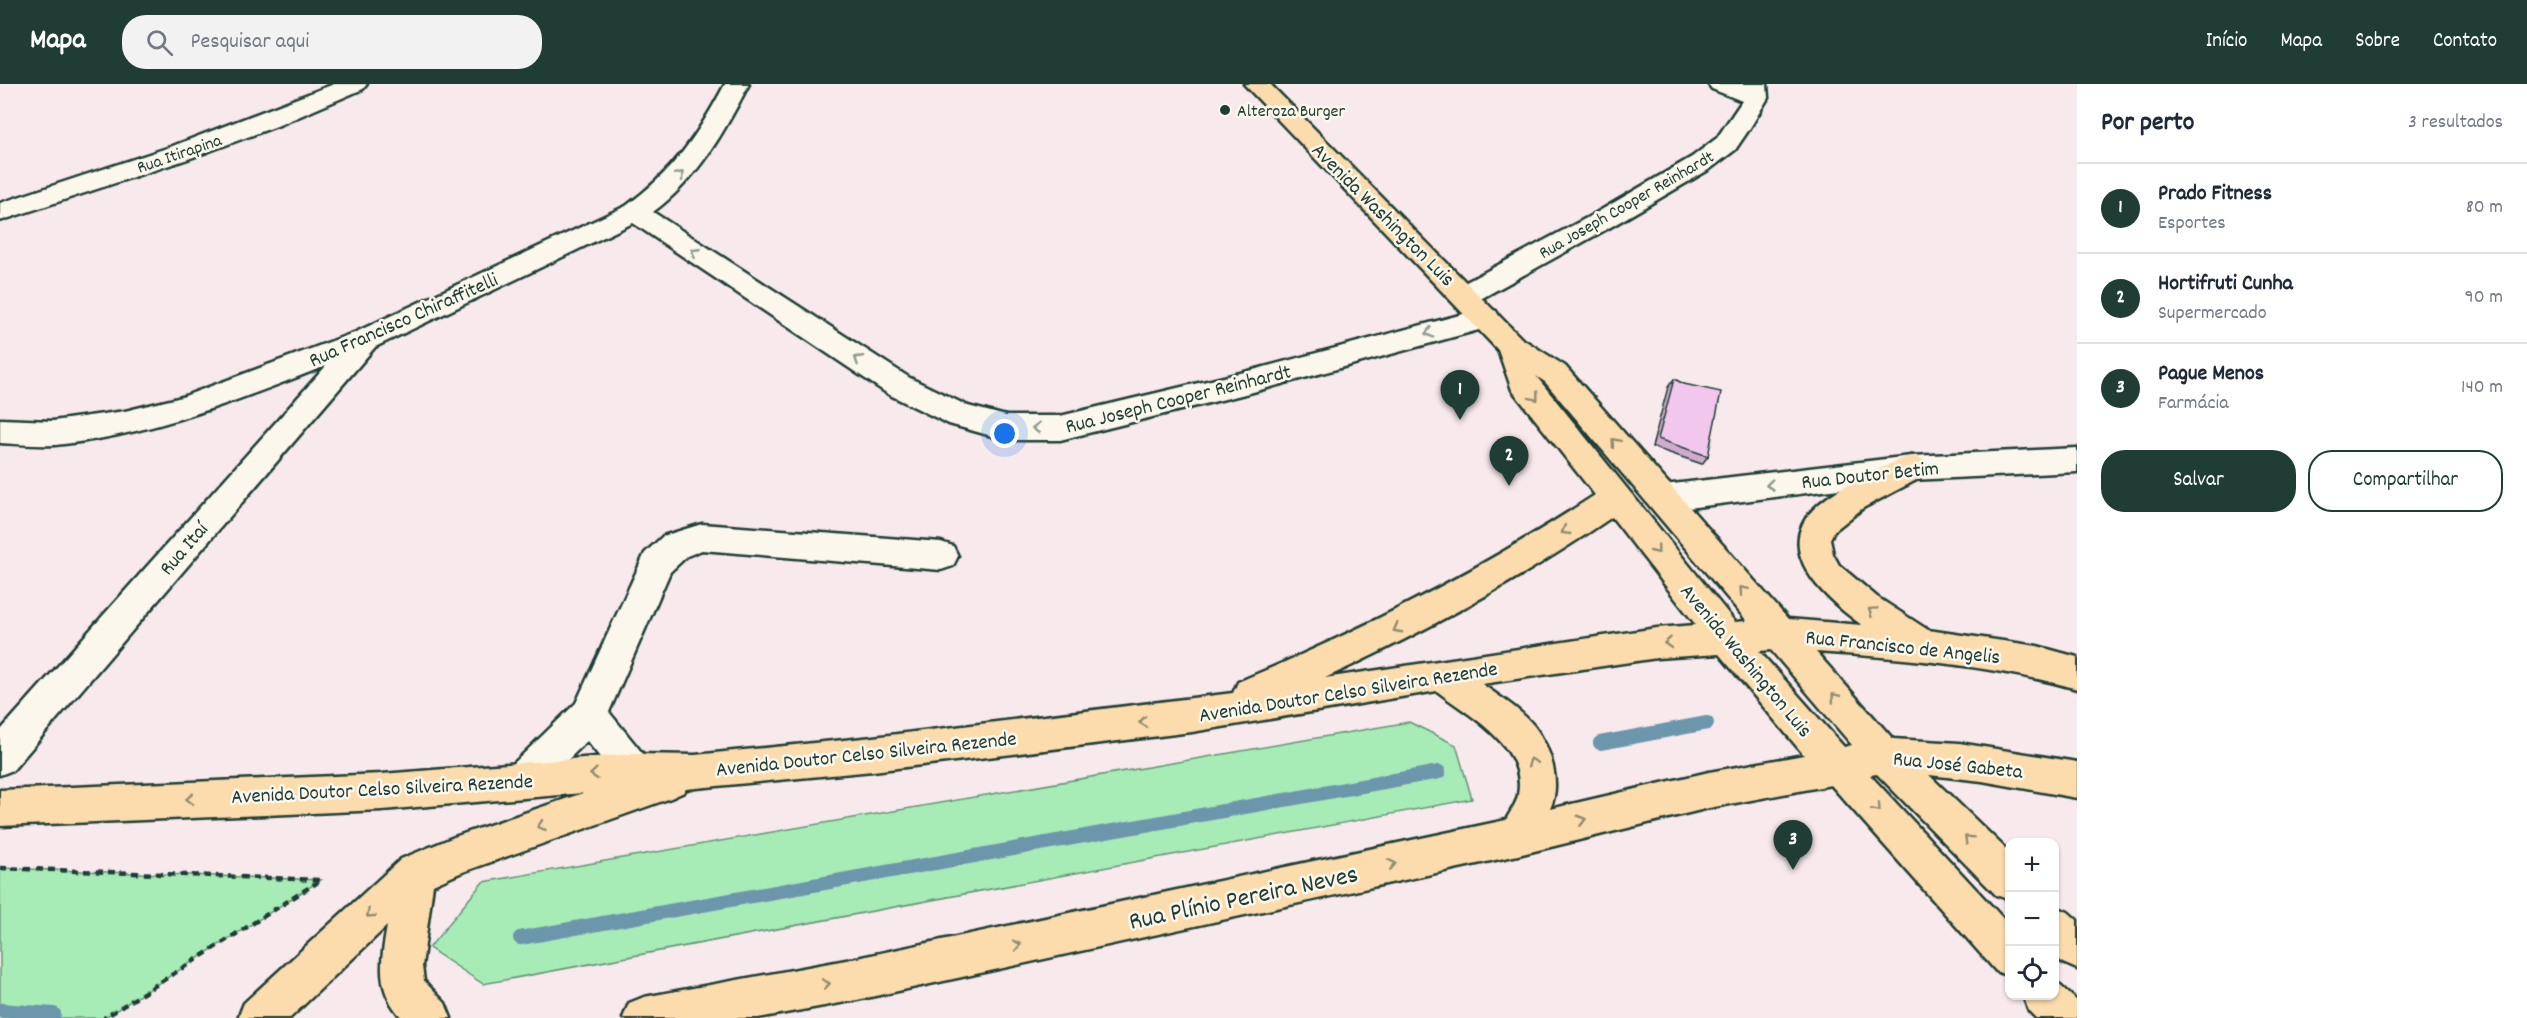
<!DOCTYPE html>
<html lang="pt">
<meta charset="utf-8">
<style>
body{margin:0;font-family:Dekko,sans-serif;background:#f2f2f3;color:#1f2937}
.controls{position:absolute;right:18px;bottom:18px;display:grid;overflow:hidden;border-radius:12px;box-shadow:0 2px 4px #0004}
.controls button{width:54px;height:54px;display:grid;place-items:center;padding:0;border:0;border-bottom:2px solid #e0e1e3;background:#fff;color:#1f2937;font:30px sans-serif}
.you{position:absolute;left:1005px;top:350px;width:21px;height:21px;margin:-15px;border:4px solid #fff;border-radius:50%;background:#1a73e8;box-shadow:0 0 0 9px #1a73e833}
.badge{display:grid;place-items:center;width:39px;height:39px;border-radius:50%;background:#1f3d34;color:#fff;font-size:20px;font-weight:700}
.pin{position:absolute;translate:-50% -50px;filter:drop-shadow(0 2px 3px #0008)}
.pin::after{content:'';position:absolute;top:32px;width:21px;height:18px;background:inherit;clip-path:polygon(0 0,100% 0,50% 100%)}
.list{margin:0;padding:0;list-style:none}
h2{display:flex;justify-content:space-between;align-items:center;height:78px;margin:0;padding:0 24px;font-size:26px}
h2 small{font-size:20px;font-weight:400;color:#747a83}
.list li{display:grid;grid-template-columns:39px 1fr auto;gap:18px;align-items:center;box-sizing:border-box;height:90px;padding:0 24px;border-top:2px solid #e0e1e3}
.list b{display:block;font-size:22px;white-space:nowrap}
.list p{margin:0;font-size:20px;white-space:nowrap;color:#747a83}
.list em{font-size:20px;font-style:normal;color:#747a83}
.actions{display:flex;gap:12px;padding:18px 24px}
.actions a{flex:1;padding:14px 0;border:2px solid #1f3d34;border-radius:24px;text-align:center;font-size:21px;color:#1f3d34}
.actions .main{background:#1f3d34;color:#fff}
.icon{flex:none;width:33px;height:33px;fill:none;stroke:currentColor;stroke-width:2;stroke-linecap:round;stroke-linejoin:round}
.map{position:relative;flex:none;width:2077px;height:934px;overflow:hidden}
header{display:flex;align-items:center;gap:36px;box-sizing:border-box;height:84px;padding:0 30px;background:#1f3d34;color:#fff}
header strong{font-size:28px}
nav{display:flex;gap:33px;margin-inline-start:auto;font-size:21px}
.search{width:420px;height:54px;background:#f2f2f3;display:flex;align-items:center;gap:15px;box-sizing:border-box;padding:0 21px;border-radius:24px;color:#747a83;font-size:22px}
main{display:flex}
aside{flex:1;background:#fff}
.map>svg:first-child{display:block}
.green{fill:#a7ebb7;stroke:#639476;stroke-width:1.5}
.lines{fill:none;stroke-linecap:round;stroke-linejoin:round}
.stream{stroke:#6c96ac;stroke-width:14}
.minor-casing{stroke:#1f3d34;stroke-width:5}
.major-casing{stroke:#1f3d34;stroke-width:5}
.path{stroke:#1f3d34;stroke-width:4.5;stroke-dasharray:7 5;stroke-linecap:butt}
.minor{fill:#fbf7ec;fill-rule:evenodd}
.major{fill:#fcdcac;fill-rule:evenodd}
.wall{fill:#d0abcd;stroke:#1f3d34;stroke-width:1.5}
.building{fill:#f2c7ee;stroke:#1f3d34;stroke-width:1.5}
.oneway{stroke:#8d9a90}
.oneway2{stroke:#8e8c70}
.poi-dot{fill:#1f3d34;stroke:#fbf7ec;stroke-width:2}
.labels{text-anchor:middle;stroke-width:5;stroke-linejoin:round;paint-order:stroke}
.far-poi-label{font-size:18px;fill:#1f3d34;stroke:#fbf7ec;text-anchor:start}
.far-street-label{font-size:18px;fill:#1f3d34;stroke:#fbf7ec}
.street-label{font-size:21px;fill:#1f3d34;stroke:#fbf7ec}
.near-street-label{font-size:26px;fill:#1f3d34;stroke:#fbf7ec}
</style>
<header>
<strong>Mapa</strong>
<div class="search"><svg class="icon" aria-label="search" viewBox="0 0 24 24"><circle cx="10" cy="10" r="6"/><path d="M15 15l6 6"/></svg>Pesquisar aqui</div>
<nav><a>Início</a><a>Mapa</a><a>Sobre</a><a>Contato</a></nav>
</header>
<main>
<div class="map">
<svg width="2077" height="934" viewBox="0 0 2077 934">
<rect width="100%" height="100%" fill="#f8e9ed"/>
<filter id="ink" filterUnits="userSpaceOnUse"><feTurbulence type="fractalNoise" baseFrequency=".0167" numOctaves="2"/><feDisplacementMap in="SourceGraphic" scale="12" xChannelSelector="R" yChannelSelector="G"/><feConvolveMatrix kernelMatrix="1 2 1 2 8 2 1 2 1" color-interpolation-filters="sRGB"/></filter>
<g filter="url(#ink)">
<!-- green -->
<g class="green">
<polygon points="1409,638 1456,661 1472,715 483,900 429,864 483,798"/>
<polygon points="0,784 321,796 104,934 0,934"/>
</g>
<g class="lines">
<!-- stream -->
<g class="stream">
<polyline points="1600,659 1707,639"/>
<polyline points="520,854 1439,688"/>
<polyline points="0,926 54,930"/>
</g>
<!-- minor casing -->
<g class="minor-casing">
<g id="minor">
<polygon points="334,0 367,0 363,5 277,42 188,75 0,137 0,119 170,63"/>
<path d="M725,0H749C724,48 698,95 653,128L910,294L968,322L1006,332H1060L1253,286L1486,224L1496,227L1500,234L1496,241L1486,244L1253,308L1060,356H1006L949,340L888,310L633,139L375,263L13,686L0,691V647L326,282C237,316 150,352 55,361C37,362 18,360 0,359V335L53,337L125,327L182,313L356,248L626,122C673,88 698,51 725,0Z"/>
<polygon points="1708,0 1767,0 1768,14 1750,44 1735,66 1710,85 1614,141 1475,218 1465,221 1455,218 1451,211 1455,204 1596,129 1692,73 1717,54 1742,17 1712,5"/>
<polygon points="2077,364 2077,388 1911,396 1664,427 1653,423 1648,414 1653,405 1664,401 1911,372"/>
<polygon points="702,440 941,458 953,462 958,472 953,482 941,486 702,466 687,472 670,488 609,628 647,675 653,687 647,699 634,704 621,699 587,657 535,708 522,714 509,708 503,696 509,684 576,619 645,469 663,452"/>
</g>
</g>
<!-- major casing -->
<g class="major-casing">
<g id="major">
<path d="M1244,0H1270L1521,254L1565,282L1788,535L1862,541C1824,514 1768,464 1819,420C1842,400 1873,389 1900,375L1911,372L1922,375L1927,384L1922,393L1863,424L1834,447L1830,455L1833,470L1839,481L1877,513L1928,546L2037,562L2077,573V605C1992,581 1904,574 1816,568L1893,655L1959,659L2077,678V714L1982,697L1929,691L2010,769V816L1996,811L1877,690L1870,691L2010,842V893L1996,887L1831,701L1709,724L1518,771L857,916L758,934H623L629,919L644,913L857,874L1506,736C1510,728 1517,719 1518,711C1527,661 1469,632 1437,607L1192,648L873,687L686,705L684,708L671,714L460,789L433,801L422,882L424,897L445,919L451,934H402C375,905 381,878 387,842L290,934H238L244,919L401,775L454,753L583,709L382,726L0,742V706L382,690L634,670L695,671L873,653L1233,609L1238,598C1363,546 1482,485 1595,411L1512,306L1498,266ZM1536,292L1545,298L1747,537L1735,538ZM1612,433L1696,541L1657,544L1325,594C1425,548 1521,495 1612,433ZM1771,566L1852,661L1844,663L1759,567ZM1719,570L1804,671L1709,688L1550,725C1562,699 1551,664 1534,642C1520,625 1500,613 1482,600L1657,574Z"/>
<polygon points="2054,822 2068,828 2077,836 2077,885 2063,879 2054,871"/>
<polygon points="2054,896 2077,917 2077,934 2036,934 2029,927 2023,912 2054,912"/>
</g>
</g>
<!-- path -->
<polyline class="path" points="0,784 321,796 104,934"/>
<!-- minor -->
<use href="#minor" class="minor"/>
<!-- major -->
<use href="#major" class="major"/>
</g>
<!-- wall -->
<polygon class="wall" points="1674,295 1684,300 1708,372 1702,380 1652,363 1668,303"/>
<!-- building -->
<polygon class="building" points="1674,295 1684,300 1721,308 1708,372 1658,355"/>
<!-- one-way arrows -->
<defs><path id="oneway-chevron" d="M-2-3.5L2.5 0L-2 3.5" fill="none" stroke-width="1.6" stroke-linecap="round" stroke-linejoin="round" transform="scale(1.5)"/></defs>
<g class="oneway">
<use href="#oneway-chevron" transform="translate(680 91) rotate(-49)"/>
<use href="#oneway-chevron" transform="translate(695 168) rotate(-147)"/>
<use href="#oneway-chevron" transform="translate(1429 249) rotate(165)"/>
<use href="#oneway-chevron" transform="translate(858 275) rotate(-147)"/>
<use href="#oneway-chevron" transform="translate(1036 344) rotate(180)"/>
<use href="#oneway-chevron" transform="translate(1770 401) rotate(173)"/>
</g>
<g class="oneway2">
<use href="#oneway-chevron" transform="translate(1535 313) rotate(52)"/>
<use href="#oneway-chevron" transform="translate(1615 358) rotate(-131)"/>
<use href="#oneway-chevron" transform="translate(1565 447) rotate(149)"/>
<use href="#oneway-chevron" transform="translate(1656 466) rotate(51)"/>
<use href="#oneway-chevron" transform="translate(1743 506) rotate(-131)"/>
<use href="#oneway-chevron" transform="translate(1872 527) rotate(-146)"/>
<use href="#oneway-chevron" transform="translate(1397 545) rotate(152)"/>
<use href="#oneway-chevron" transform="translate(1668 559) rotate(176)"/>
<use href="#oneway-chevron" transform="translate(1835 613) rotate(-130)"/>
<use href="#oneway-chevron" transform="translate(1143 638) rotate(173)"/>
<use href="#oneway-chevron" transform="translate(1532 678) rotate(-112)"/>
<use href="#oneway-chevron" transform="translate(594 690) rotate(175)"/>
<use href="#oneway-chevron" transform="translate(190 715) rotate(178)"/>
<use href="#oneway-chevron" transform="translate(1877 724) rotate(48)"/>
<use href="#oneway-chevron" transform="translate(1582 736) rotate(-14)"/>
<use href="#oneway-chevron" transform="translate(541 742) rotate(161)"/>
<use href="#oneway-chevron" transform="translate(1968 755) rotate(-135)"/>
<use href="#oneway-chevron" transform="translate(1392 780) rotate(-12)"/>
<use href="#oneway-chevron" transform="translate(370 830) rotate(138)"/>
<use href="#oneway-chevron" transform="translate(1017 861) rotate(-12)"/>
<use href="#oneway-chevron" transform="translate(826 900) rotate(-10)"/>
</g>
</g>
<!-- markers -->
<circle class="poi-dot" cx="1225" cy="26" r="6"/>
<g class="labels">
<!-- far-poi labels -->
<g class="far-poi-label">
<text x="1237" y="32">Alteroza Burger</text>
</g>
<!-- far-street labels -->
<g class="far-street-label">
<text transform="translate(179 69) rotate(-19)" y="6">Rua Itirapina</text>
<text transform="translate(1626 120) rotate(-30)" y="6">Rua Joseph Cooper Reinhardt</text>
</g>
<!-- street labels -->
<g class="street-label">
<text transform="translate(1384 130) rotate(45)" y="7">Avenida Washington Luis</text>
<text transform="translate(403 235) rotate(-24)" y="7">Rua Francisco Chiraffitelli</text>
<text transform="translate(1178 314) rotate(-14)" y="7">Rua Joseph Cooper Reinhardt</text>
<text transform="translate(1870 390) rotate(-6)" y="7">Rua Doutor Betim</text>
<text transform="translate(183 464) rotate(-49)" y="7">Rua Itaí</text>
<text transform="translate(1903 562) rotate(6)" y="7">Rua Francisco de Angelis</text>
<text transform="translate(1747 576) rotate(50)" y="7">Avenida Washington Luis</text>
<text transform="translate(1348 607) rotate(-9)" y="7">Avenida Doutor Celso Silveira Rezende</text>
<text transform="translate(866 669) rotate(-6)" y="7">Avenida Doutor Celso Silveira Rezende</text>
<text transform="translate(1958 680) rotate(6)" y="7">Rua José Gabeta</text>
<text transform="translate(382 704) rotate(-3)" y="7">Avenida Doutor Celso Silveira Rezende</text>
</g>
<!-- near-street labels -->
<g class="near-street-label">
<text transform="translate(1243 812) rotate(-12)" y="9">Rua Plínio Pereira Neves</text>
</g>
</g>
</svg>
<div class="controls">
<button>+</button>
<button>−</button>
<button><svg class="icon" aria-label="locate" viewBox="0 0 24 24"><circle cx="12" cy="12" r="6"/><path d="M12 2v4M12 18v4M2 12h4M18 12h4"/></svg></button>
</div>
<div class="you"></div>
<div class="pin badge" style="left:1460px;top:336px">1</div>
<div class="pin badge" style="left:1509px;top:402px">2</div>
<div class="pin badge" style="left:1793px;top:786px">3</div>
</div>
<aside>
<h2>Por perto<small>3 resultados</small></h2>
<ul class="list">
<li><span class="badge">1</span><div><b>Prado Fitness</b><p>Esportes</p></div><em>80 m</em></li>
<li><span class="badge">2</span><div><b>Hortifruti Cunha</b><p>Supermercado</p></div><em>90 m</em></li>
<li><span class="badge">3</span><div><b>Pague Menos</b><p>Farmácia</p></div><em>140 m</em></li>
</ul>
<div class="actions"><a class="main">Salvar</a><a>Compartilhar</a></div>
</aside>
</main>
